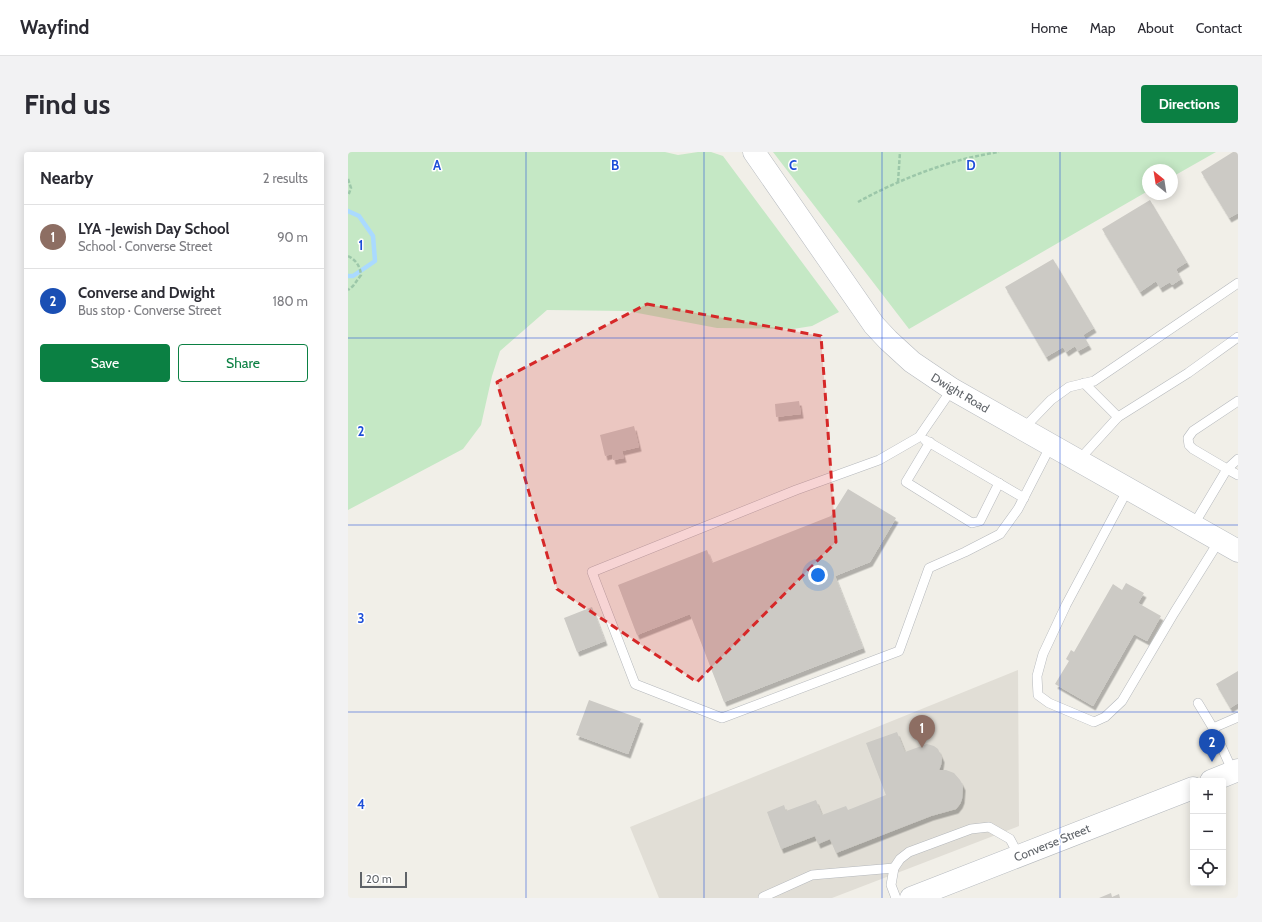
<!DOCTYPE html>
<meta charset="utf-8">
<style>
body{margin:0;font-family:Cabin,sans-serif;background:#f2f2f3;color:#2b2b33}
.controls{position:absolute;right:12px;bottom:12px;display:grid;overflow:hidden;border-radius:4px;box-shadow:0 2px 10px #0003}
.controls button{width:36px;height:36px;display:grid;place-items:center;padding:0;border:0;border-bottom:1px solid #e1e1e2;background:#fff;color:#2b2b33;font:20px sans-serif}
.compass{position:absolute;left:794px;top:12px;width:36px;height:36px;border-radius:50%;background:#fff;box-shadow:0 2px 10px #0003;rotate:330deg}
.scale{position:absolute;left:12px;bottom:10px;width:47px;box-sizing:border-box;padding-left:4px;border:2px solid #5f6368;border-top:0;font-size:11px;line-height:14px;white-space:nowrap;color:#5f6368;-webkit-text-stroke:3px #fff;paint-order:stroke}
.you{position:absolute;left:470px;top:423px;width:14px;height:14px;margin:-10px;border:3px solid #fff;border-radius:50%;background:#1a73e8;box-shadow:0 0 0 6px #1a73e833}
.badge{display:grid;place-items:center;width:26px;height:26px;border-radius:50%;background:#0b8043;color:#fff;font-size:13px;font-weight:700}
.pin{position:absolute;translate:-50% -33px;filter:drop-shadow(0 1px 2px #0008)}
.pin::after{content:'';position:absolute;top:21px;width:14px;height:12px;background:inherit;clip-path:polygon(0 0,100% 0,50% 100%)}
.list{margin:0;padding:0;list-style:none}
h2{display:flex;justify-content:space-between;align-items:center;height:52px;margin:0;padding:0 16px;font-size:17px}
h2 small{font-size:13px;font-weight:400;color:#7c7c81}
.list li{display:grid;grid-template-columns:26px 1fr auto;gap:12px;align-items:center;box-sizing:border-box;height:64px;padding:0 16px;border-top:1px solid #e1e1e2}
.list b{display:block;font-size:15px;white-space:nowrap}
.list p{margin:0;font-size:13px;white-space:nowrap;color:#7c7c81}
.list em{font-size:13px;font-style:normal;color:#7c7c81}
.actions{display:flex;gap:8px;padding:12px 16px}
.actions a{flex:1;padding:9px 0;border:1px solid #0b8043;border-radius:4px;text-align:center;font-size:14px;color:#0b8043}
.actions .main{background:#0b8043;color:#fff}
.icon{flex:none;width:22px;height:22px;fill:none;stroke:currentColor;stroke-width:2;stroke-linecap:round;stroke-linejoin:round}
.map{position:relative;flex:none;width:890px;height:746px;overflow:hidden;border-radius:4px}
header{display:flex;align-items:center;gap:24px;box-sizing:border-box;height:56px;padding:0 20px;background:#fff;border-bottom:1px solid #e1e1e2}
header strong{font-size:19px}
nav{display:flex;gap:22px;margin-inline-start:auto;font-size:14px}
.intro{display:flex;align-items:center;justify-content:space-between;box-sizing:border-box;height:96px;padding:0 24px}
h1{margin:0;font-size:28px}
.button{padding:10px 18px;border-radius:4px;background:#0b8043;color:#fff;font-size:14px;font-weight:700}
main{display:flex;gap:24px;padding:0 24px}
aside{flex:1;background:#fff;border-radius:4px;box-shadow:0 2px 10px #0003}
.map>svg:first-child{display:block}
.education{fill:#e1ded6}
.green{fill:#c5e8c5}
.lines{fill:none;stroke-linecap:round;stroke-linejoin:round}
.stream{stroke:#aadaff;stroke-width:4.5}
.building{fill:#cccac5;filter:url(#shadow)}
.service-casing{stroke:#b5b8bc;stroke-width:10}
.secondary-casing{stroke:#b6babf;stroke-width:23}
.path{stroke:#9cc7a9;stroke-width:2.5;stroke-dasharray:4 2;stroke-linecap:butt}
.service{stroke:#fff;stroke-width:9}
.secondary{stroke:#fff;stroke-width:22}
.marked{fill:#d62828;fill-opacity:0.2;stroke:#d62828;stroke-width:3;stroke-dasharray:8 5;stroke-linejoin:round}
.grid{fill:none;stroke:#1d4ed8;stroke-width:1;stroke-opacity:0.55}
.labels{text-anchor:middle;stroke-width:3;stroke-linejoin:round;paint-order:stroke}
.street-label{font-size:12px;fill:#5f6368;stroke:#fff}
.grid-label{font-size:13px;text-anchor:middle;font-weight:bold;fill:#1d4ed8;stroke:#fff;stroke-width:3;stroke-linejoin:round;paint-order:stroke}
</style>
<header>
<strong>Wayfind</strong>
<nav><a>Home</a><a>Map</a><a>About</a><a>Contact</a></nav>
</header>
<div class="intro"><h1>Find us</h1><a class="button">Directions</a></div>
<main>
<aside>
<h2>Nearby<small>2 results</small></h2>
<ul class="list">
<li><span class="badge" style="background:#8d6e63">1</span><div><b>LYA -Jewish Day School</b><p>School · Converse Street</p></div><em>90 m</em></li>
<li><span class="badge" style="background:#1a4fb4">2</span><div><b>Converse and Dwight</b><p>Bus stop · Converse Street</p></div><em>180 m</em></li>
</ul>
<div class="actions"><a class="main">Save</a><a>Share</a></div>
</aside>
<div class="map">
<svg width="890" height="746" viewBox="0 0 890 746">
<defs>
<filter id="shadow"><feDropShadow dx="2.5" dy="4.5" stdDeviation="0" flood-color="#0004"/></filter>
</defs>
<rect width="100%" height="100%" fill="#f1efe8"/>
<!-- education -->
<polygon class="education" points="670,518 671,674 484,746 311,746 282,675"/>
<!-- green -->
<g class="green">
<polygon points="0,0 317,0 330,3 350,0 363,0 375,4 491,160 464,174 445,177 369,176 279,159 199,158 152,199 144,224 133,273 115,297 0,358"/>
<polygon points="425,0 868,0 824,25 824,18 800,18 800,39 561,177"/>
</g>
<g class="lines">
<!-- stream -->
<polyline class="stream" points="0,59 11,64 25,84 27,109 5,124 0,124"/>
</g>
<!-- building -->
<g class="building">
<polygon points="885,0 890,0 890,61 881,66 853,20"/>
<polygon points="802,48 839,110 828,117 833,127 824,133 822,130 812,136 808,129 792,140 754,77"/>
<polygon points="705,107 746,176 735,183 741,193 730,199 727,194 718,200 715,195 698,205 657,135"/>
<polygon points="451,249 453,262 428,265 427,252"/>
<polygon points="286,274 291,295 274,299 276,306 265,308 264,302 257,304 252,283"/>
<polygon points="500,337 548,366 522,410 487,424 515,496 376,550 342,462 289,483 270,433 359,398 364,411 483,364"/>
<polygon points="778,431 796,441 790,451 813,464 799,489 786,482 745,554 707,532 721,509 718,507 723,498 726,500 765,432 774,438"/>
<polygon points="244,455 257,489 229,500 216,466"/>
<polygon points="890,519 890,551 882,556 868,532"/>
<polygon points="241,548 293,567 280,602 228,583"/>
<polygon points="549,580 557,600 579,592 586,594 590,597 594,606 593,613 591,618 598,618 606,621 612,628 615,634 614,647 612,652 608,657 583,664 488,701 482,687 470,692 467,684 433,697 419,660 436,653 438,659 468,648 474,663 498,654 500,658 538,643 518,591"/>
<polygon points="763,741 764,745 771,742 772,746 751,746"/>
</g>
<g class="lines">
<!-- service casing -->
<g class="service-casing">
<g id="service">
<polyline points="736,231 770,265"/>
<polyline points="604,237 571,285 531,308 448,338 244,420 287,532 374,566 551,499 581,416 617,400 652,382 670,357 703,293"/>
<polyline points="890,249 845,279 840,286 841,293 845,297 879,317 890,307"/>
<polyline points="675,277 703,248 721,235 746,229 890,131"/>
<polyline points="577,288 676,346"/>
<polyline points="582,290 558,330 624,371 632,369 651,331"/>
<polyline points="730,309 770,265 840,221 890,185"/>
<polyline points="780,337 718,453 695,502 689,524 690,543 701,551 746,570 757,565 774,549 826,461 871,389"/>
<polyline points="845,374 879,317 890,323"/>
<polyline points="850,551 865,576 890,565"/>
<polyline points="865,576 885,620"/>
<polyline points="415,745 464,723 546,716"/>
<polyline points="548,746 543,733 546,716 552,707 561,700 623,677 641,675 662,687 671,704"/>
</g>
</g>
<!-- secondary casing -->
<g class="secondary-casing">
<g id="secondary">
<polyline points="406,0 526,173 540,188 564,210 604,237 890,399"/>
<polyline points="863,629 890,618"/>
<polyline points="563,746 845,636"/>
</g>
</g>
<!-- path -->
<g class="path">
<polyline points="0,27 3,36 0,44"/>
<polyline points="550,30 552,0"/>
<path d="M510,50C552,27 603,7 651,0"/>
<path d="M0,104C8,108 12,114 13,123L5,134L0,138"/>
</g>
<!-- service -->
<use href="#service" class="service"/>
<!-- secondary -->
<use href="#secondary" class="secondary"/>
</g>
<!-- marked area -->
<path class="marked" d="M299,152L473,184L488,390L349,530L209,437L149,230Z"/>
<!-- grid -->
<path class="grid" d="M178,0V746M356,0V746M534,0V746M712,0V746M0,186H890M0,373H890M0,560H890"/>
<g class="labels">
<!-- street labels -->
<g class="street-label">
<text transform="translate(612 241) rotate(31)" y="4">Dwight Road</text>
<text transform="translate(704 691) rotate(-22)" y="4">Converse Street</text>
</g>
</g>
<g class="grid-label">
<text x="89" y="18">A</text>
<text x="267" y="18">B</text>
<text x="445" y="18">C</text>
<text x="623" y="18">D</text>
<text x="13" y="98">1</text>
<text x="13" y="284">2</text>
<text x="13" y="471">3</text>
<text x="13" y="657">4</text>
</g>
</svg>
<div class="controls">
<button>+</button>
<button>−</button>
<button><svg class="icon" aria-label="locate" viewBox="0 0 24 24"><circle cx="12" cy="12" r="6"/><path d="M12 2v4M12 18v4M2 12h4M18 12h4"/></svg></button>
</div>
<svg class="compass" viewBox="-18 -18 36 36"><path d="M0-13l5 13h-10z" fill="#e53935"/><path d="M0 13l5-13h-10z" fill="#7c7c81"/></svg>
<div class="scale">20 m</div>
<div class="you"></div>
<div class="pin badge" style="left:574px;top:596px;background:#8d6e63">1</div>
<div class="pin badge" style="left:864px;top:610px;background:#1a4fb4">2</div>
</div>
</main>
